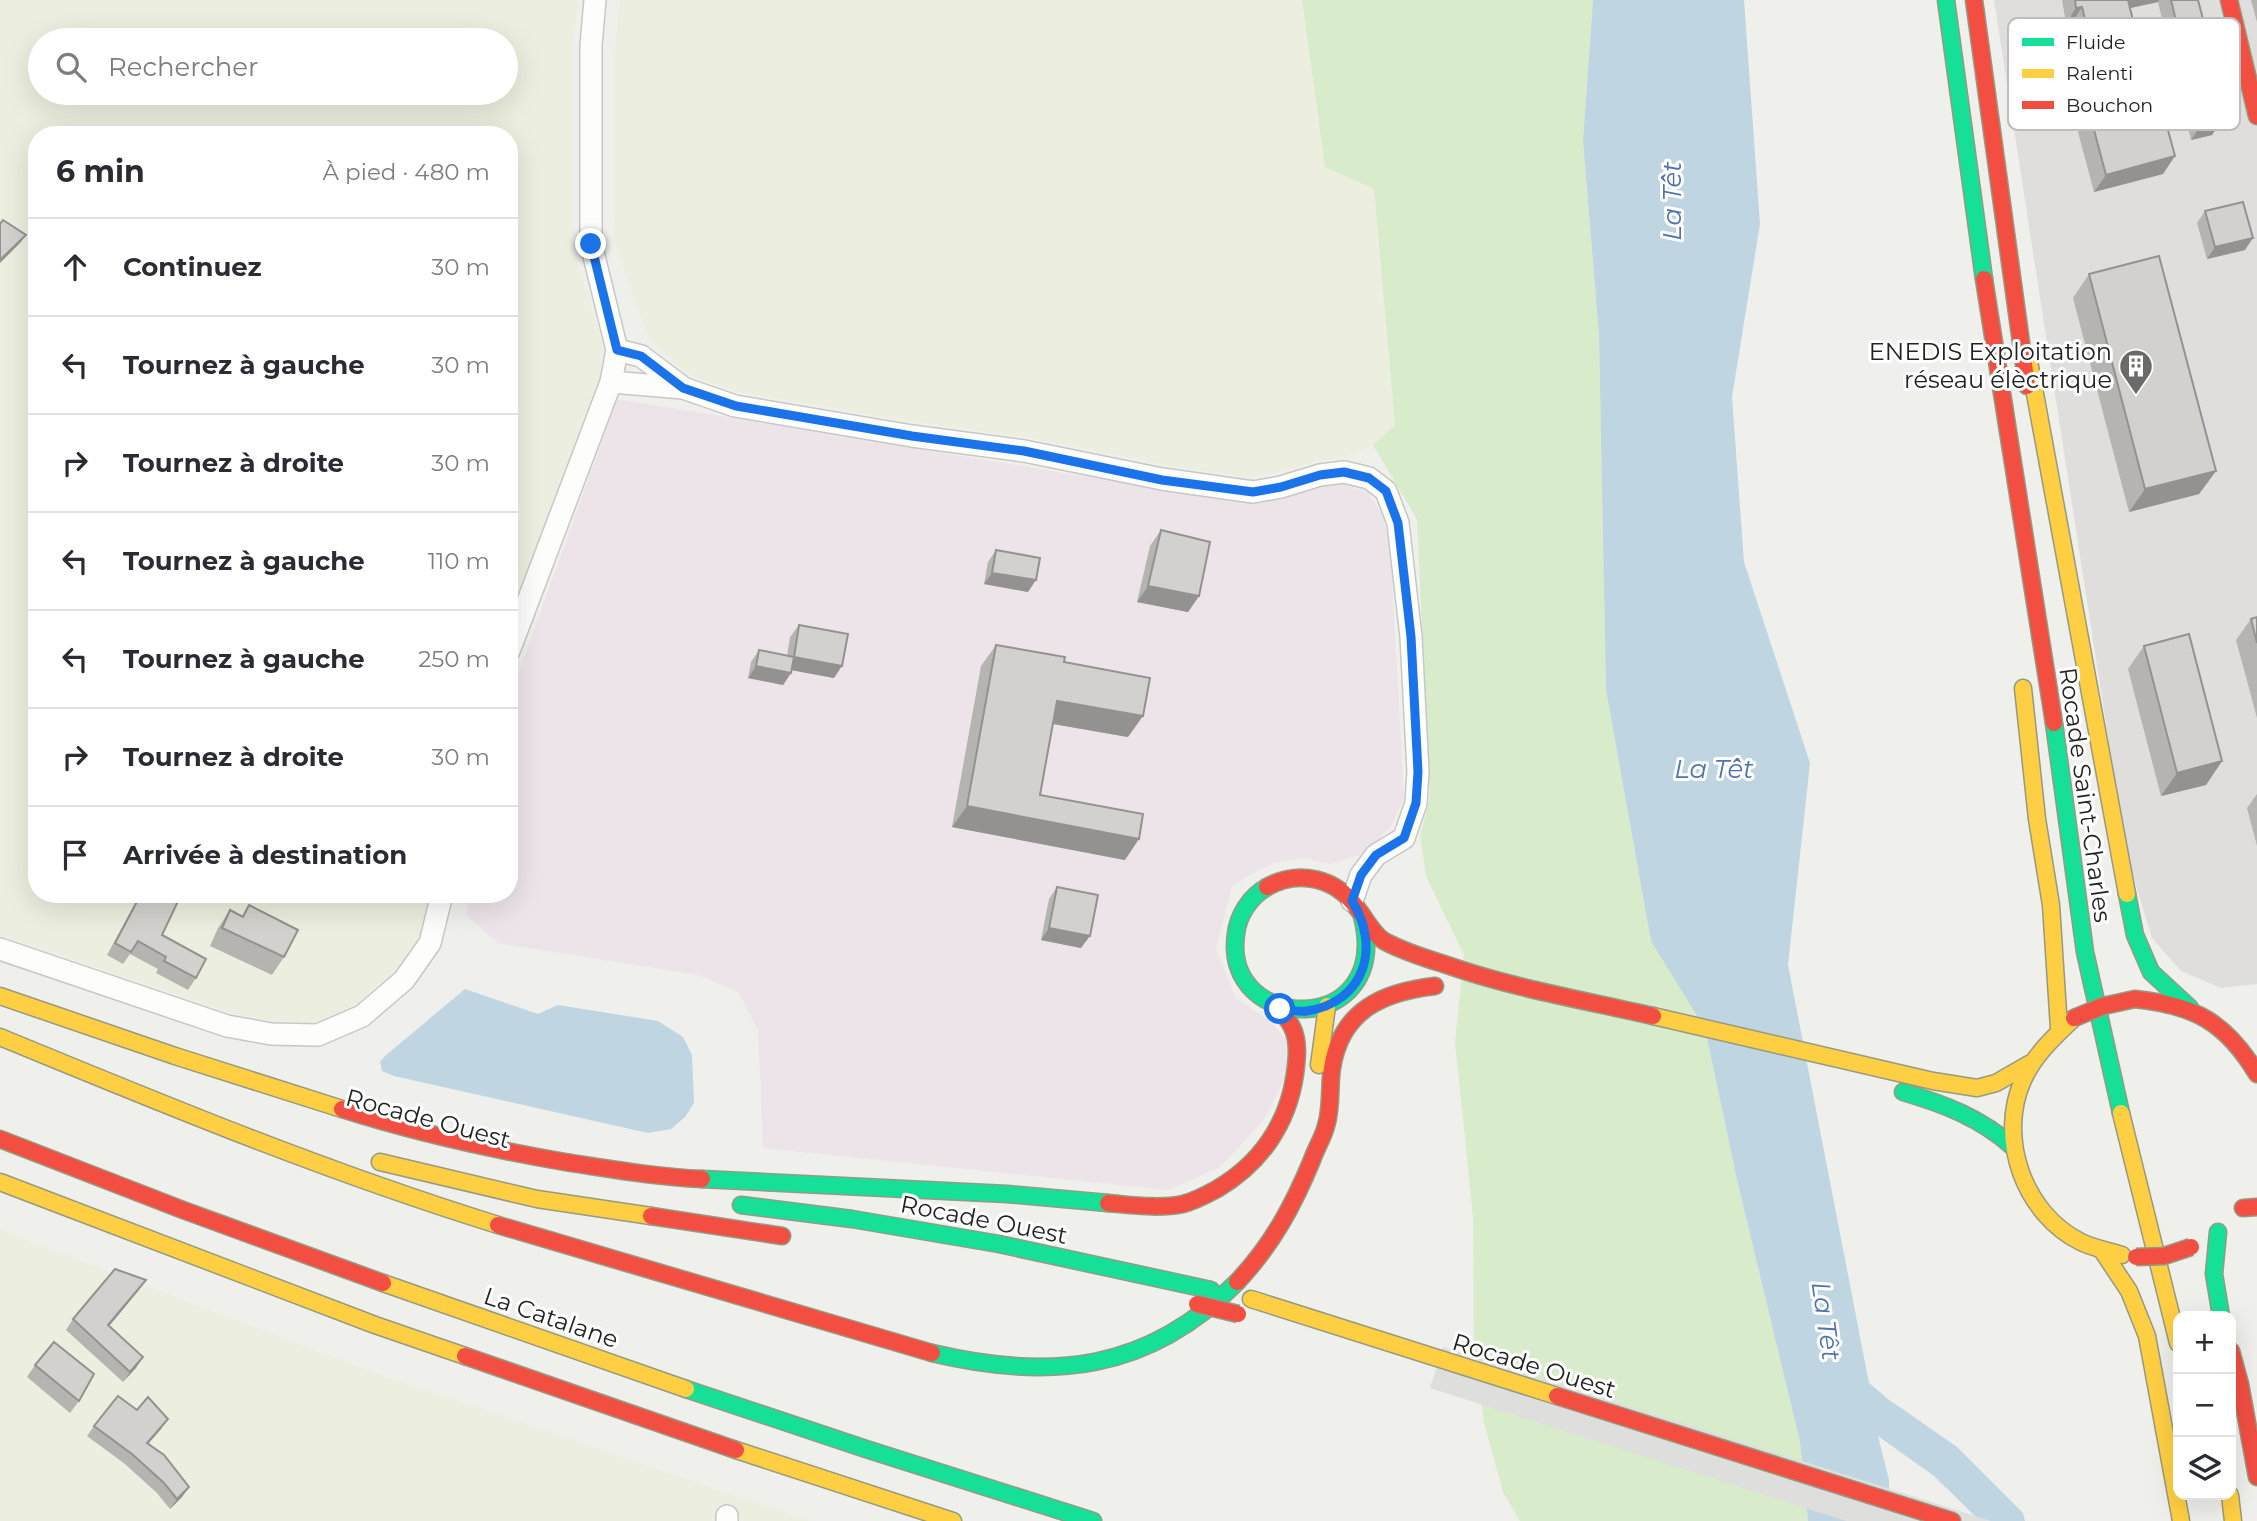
<!DOCTYPE html>
<html lang="fr">
<meta charset="utf-8">
<style>
body{margin:0;font-family:Montserrat,sans-serif;background:#f7f7f7;color:#2b2b33}
.controls{position:absolute;right:21px;bottom:21px;display:grid;overflow:hidden;border-radius:14px;box-shadow:0 7px 28px #0002}
.controls button{width:63px;height:63px;display:grid;place-items:center;padding:0;border:0;border-bottom:2px solid #e1e1e2;background:#fff;color:#2b2b33;font:35px sans-serif}
.stop{position:absolute;width:21px;height:21px;margin:-16px;border:5px solid #1a73e8;border-radius:50%;background:#fff}
.stop.end{background:#1a73e8;border-color:#fff;box-shadow:0 2px 7px #0008}
.list{margin:0;padding:0;list-style:none}
h2{display:flex;justify-content:space-between;align-items:center;height:91px;margin:0;padding:0 28px;font-size:30px}
h2 small{font-size:23px;font-weight:400;color:#7c7c81}
.list li{display:grid;grid-template-columns:46px 1fr auto;gap:21px;align-items:center;box-sizing:border-box;height:98px;padding:0 28px;border-top:2px solid #e1e1e2}
.list b{display:block;font-size:26px;white-space:nowrap}
.list em{font-size:23px;font-style:normal;color:#7c7c81}
.icon{flex:none;width:38px;height:38px;fill:none;stroke:currentColor;stroke-width:2;stroke-linecap:round;stroke-linejoin:round}
.map{position:relative;flex:none;width:2257px;height:1521px;overflow:hidden}
.search{position:absolute;background:#fff;box-shadow:0 7px 28px #0002;left:28px;top:28px;width:490px;height:77px;display:flex;align-items:center;gap:18px;box-sizing:border-box;padding:0 24px;border-radius:38px;color:#7c7c81;font-size:26px}
.panel{position:absolute;background:#fff;box-shadow:0 7px 28px #0002;left:28px;top:126px;width:490px;height:777px;border-radius:28px}
.map>svg:first-child{display:block}
.residential{fill:#dfdedc}
.industrial{fill:#ece4e8}
.farmland{fill:#ecefdf;fill-rule:evenodd}
.grass{fill:#d8eccb}
.water{fill:#bfd6e2}
.pier{fill:#dededd}
.lines{fill:none;stroke-linecap:round;stroke-linejoin:round}
.street-casing{stroke:#c7c7c5;stroke-width:24}
.fast-casing{stroke:#959a82;stroke-width:19}
.slow-casing{stroke:#959a82;stroke-width:19}
.jam-casing{stroke:#959a82;stroke-width:19}
.street{stroke:#fdfdfc;stroke-width:21}
.fast{stroke:#16e098;stroke-width:16}
.slow{stroke:#ffcf43;stroke-width:16}
.jam{stroke:#f24e42;stroke-width:16}
.jam-bridge-casing{stroke:#959a82;stroke-width:19;stroke-linecap:butt}
.jam-bridge{stroke:#f24e42;stroke-width:16}
.wall{fill:#b5b4b1}
.shaded-wall{fill:#939290}
.building{fill:#d2d1ce;stroke:#939290;stroke-width:2}
.route{stroke:#1a73e8;stroke-width:9}
.labels{text-anchor:middle;stroke-width:6;stroke-linejoin:round;paint-order:stroke}
.poi-label{font-size:24px;fill:#222;stroke:#fff;text-anchor:end}
.street-label{font-size:24px;fill:#222;stroke:#fff}
.water-label{font-size:26px;font-style:italic;fill:#4e73b1;stroke:#fff}
.key{fill:#fff;stroke:#bdbdbd;stroke-width:2}
.key-label{font-size:19px;fill:#222}
</style>
<div class="map">
<svg width="2257" height="1521" viewBox="0 0 2257 1521">
<rect width="100%" height="100%" fill="#efefeb"/>
<!-- residential -->
<polygon class="residential" points="1994,0 2257,0 2257,984 2221,988 2181,971 2152,938 2126,853"/>
<!-- industrial -->
<polygon class="industrial" points="617,399 1227,500 1281,499 1340,482 1368,493 1382,514 1390,543 1404,797 1391,827 1363,854 1330,864 1303,858 1273,863 1249,875 1232,887 1216,949 1236,998 1267,1019 1286,1039 1287,1074 1263,1121 1220,1167 1168,1190 763,1148 758,1030 738,992 699,975 497,943 467,915 467,894 509,894 509,700"/>
<!-- farmland -->
<g class="farmland">
<path d="M0,0H578L573,44V246L604,348L599,379L509,615V135H37V894H429L419,937L395,971L355,1005L316,1022L272,1021L231,1013L0,935ZM40,40H506V93H40Z"/>
<polygon points="620,0 1302,0 1325,166 1374,189 1395,425 1373,445 1345,457 1317,461 1253,478 1165,465 1027,437 914,422 739,392 687,374 647,335 614,241 615,47"/>
<polygon points="0,1230 359,1367 810,1521 0,1521"/>
</g>
<!-- grass -->
<polygon class="grass" points="1302,0 1593,0 1583,141 1599,335 1606,690 1651,941 1705,1029 1738,1184 1800,1442 1808,1521 1520,1521 1503,1492 1484,1423 1474,1345 1473,1217 1455,1042 1464,955 1426,876 1420,836 1430,797 1417,519 1373,445 1395,425 1374,189 1325,167"/>
<!-- water -->
<g class="water">
<polygon points="1593,0 1744,0 1760,224 1732,397 1744,562 1810,763 1788,965 1869,1383 1888,1399 1957,1447 2023,1513 2025,1521 1980,1521 1934,1476 1878,1436 1889,1480 1889,1521 1808,1521 1800,1442 1738,1184 1705,1029 1651,941 1606,690 1599,335 1583,141"/>
<polygon points="465,989 538,1014 558,1005 658,1021 683,1037 692,1055 694,1103 685,1117 671,1129 648,1133 394,1076 382,1071 380,1062 385,1056"/>
</g>
<!-- pier -->
<polygon class="pier" points="1443,1347 1991,1521 1846,1521 1430,1388"/>
<g class="lines">
<!-- street casing -->
<g class="street-casing">
<g id="street">
<polyline points="617,350 641,356 681,386"/>
<polyline points="611,382 683,388 735,406 912,436 1024,451 1162,479 1253,492 1281,487 1320,475 1344,472 1369,478 1386,491 1398,523 1411,637 1418,772 1416,803 1404,838 1376,855 1361,875 1352,901"/>
<polyline points="509,651 611,382 617,350 591,244 591,45 595,0"/>
<polyline points="0,949 227,1026 271,1034 318,1035 362,1016 404,980 430,943 442,894"/>
<polyline points="727,1521 727,1516"/>
</g>
</g>
<!-- fast casing -->
<g class="fast-casing">
<g id="fast">
<polyline points="1946,0 1984,279"/>
<polyline points="2054,723 2085,952 2121,1113"/>
<path d="M1267,887C1250,897 1238,915 1236,934C1221,1035 1394,1039 1362,916"/>
<polyline points="2127,894 2135,935 2151,972 2190,1008"/>
<path d="M1903,1092C1944,1104 1981,1118 2013,1147"/>
<polyline points="702,1179 1007,1194 1108,1203"/>
<polyline points="741,1205 852,1219 999,1244 1211,1290"/>
<polyline points="2218,1232 2214,1274 2221,1316"/>
<path d="M932,1353C1050,1381 1148,1372 1237,1282"/>
<polyline points="686,1389 866,1449 1093,1521"/>
</g>
</g>
<!-- slow casing -->
<g class="slow-casing">
<g id="slow">
<polyline points="2029,361 2127,894"/>
<polyline points="2023,688 2037,819 2051,905 2059,1028"/>
<polyline points="0,996 175,1056 342,1109"/>
<polyline points="1653,1016 1933,1081 1977,1088 1996,1083 2029,1064"/>
<path d="M2074,1018C2054,1037 2035,1054 2023,1080C1997,1138 2024,1214 2081,1242C2093,1248 2109,1251 2122,1255"/>
<path d="M0,1037C165,1105 327,1172 498,1225"/>
<polyline points="1319,1065 1327,1006"/>
<polyline points="2121,1113 2178,1343"/>
<polyline points="380,1162 537,1199 651,1216"/>
<polyline points="0,1182 375,1325 465,1356"/>
<polyline points="2103,1252 2129,1291 2147,1336 2181,1521"/>
<polyline points="383,1283 686,1389"/>
<polyline points="1251,1299 1557,1396"/>
<polyline points="736,1450 953,1521"/>
<polyline points="2230,1495 2233,1521"/>
</g>
</g>
<!-- jam casing -->
<g class="jam-casing">
<g id="jam">
<polyline points="1974,0 2027,386"/>
<polyline points="2229,0 2257,116"/>
<polyline points="1984,279 2054,723"/>
<path d="M1267,887C1299,869 1336,878 1357,908C1366,919 1372,933 1384,941C1403,951 1424,958 1444,964C1512,988 1583,1000 1653,1016"/>
<path d="M2135,999C2194,1005 2226,1022 2257,1074"/>
<path d="M342,1109C414,1132 490,1149 565,1162C611,1169 656,1177 702,1179"/>
<polyline points="0,1139 183,1210 383,1283"/>
<path d="M1108,1203C1132,1205 1159,1209 1183,1204C1195,1201 1206,1195 1217,1189C1260,1164 1288,1124 1295,1074C1297,1059 1299,1041 1292,1027C1289,1021 1284,1015 1280,1009"/>
<polyline points="2243,1208 2257,1207"/>
<polyline points="651,1216 782,1236"/>
<polyline points="498,1225 932,1353"/>
<path d="M1237,1282C1272,1245 1293,1206 1312,1160C1316,1148 1323,1138 1326,1126C1332,1107 1329,1087 1332,1068C1341,1010 1383,992 1435,986"/>
<polyline points="2231,1351 2240,1384 2257,1477"/>
<polyline points="465,1356 736,1450"/>
<polyline points="1557,1396 1952,1521"/>
</g>
</g>
<!-- street -->
<use href="#street" class="street"/>
<!-- fast -->
<use href="#fast" class="fast"/>
<!-- slow -->
<use href="#slow" class="slow"/>
<!-- jam -->
<use href="#jam" class="jam"/>
<!-- jam-bridge casing -->
<g class="jam-bridge-casing">
<g id="jam-bridge">
<polyline points="2074,1018 2103,1006 2135,999"/>
<polyline points="2136,1257 2164,1256 2191,1247"/>
<polyline points="1197,1304 1238,1314"/>
</g>
</g>
<!-- jam-bridge -->
<use href="#jam-bridge" class="jam-bridge"/>
</g>
<!-- wall -->
<g class="wall">
<polygon points="2062,0 2198,0 2204,23 2202,27 2204,46 2222,120 2212,135 2191,140 2158,2 2130,8 2128,60 2083,71 2072,22 2066,23"/>
<polygon points="2251,0 2257,0 2257,22"/>
<polygon points="2090,115 2163,174 2094,192 2078,132"/>
<polygon points="2205,211 2245,250 2207,259 2197,223"/>
<polygon points="2089,274 2216,471 2199,494 2129,512 2073,298"/>
<polygon points="1161,530 1199,596 1188,612 1137,602 1150,546"/>
<polygon points="996,550 1028,592 984,584 988,562"/>
<polygon points="2257,617 2257,718 2236,640 2251,619"/>
<polygon points="799,625 834,678 792,670 791,673 783,685 748,678 751,662 759,650 787,656 790,637"/>
<polygon points="996,645 1064,662 1128,737 1053,724 1040,795 1125,860 952,827 981,666"/>
<polygon points="2144,646 2222,761 2206,785 2161,796 2128,669"/>
<polygon points="2257,794 2257,846 2247,808"/>
<polygon points="1057,887 1081,948 1041,940 1049,899"/>
<polygon points="140,894 170,894 162,935 196,978 188,990 156,973 158,969 130,954 123,964 107,955"/>
<polygon points="249,905 284,957 272,975 210,946 218,928 230,910 242,916"/>
<polygon points="138,1291 109,1326 143,1357 123,1382 66,1330 73,1319"/>
<polygon points="35,1365 79,1401 70,1413 27,1377"/>
<polygon points="94,1426 161,1429 148,1444 189,1487 182,1497 170,1509 157,1493 125,1464 87,1436"/>
</g>
<!-- shaded-wall -->
<g class="shaded-wall">
<polygon points="2125,0 2159,0 2158,2 2117,11"/>
<polygon points="2082,7 2072,22 2066,23 2076,8"/>
<polygon points="2139,45 2128,60 2083,71 2094,56"/>
<polygon points="2222,120 2212,135 2191,140 2201,125"/>
<polygon points="2175,156 2163,174 2094,192 2106,175"/>
<polygon points="26,235 20,243 0,263 0,260"/>
<polygon points="2253,238 2245,250 2207,259 2215,247"/>
<polygon points="2216,471 2199,494 2129,512 2145,489"/>
<polygon points="992,573 1036,580 1028,592 984,584"/>
<polygon points="1148,586 1199,596 1188,612 1137,602"/>
<polygon points="794,657 842,666 834,678 785,669"/>
<polygon points="756,666 791,673 783,685 748,678"/>
<polygon points="1057,701 1143,716 1128,737 1042,722"/>
<polygon points="2222,761 2206,785 2161,796 2177,773"/>
<polygon points="967,806 1139,839 1125,860 952,827"/>
<polygon points="1049,928 1090,936 1081,948 1041,940"/>
<polygon points="146,1280 138,1291 101,1336 108,1325"/>
<polygon points="143,1357 136,1368 123,1382 130,1372"/>
<polygon points="168,1419 161,1429 140,1453 147,1443"/>
<polygon points="189,1487 182,1497 170,1509 177,1499"/>
</g>
<!-- building -->
<g class="building">
<polygon points="2075,0 2128,0 2139,45 2094,56 2082,7 2076,8"/>
<polygon points="2171,0 2198,0 2204,23 2201,24 2206,43 2203,44 2222,120 2201,125"/>
<polygon points="2159,97 2175,156 2106,175 2090,115"/>
<polygon points="2243,202 2253,238 2215,247 2205,211"/>
<polygon points="3,220 26,235 0,260 0,224"/>
<polygon points="2159,256 2216,471 2145,489 2089,274"/>
<polygon points="1161,530 1210,542 1199,596 1148,586"/>
<polygon points="996,550 1040,558 1036,580 992,573"/>
<polygon points="2257,617 2257,643 2251,619"/>
<polygon points="799,625 848,634 842,666 794,657"/>
<polygon points="2189,634 2222,761 2177,773 2144,646"/>
<polygon points="996,645 1065,657 1064,662 1150,678 1143,716 1057,701 1040,795 1143,814 1139,839 967,806"/>
<polygon points="759,650 794,657 791,673 756,666"/>
<polygon points="1057,887 1098,895 1090,936 1049,928"/>
<polygon points="141,894 170,894 179,899 162,935 206,959 196,978 164,961 166,957 138,941 131,952 115,943"/>
<polygon points="249,905 298,930 284,957 222,928 230,910 243,917"/>
<polygon points="115,1269 146,1280 108,1325 143,1357 130,1372 73,1319"/>
<polygon points="54,1342 94,1374 79,1401 35,1365"/>
<polygon points="118,1396 137,1410 148,1397 168,1419 147,1443 164,1455 189,1487 177,1499 164,1483 132,1454 94,1426"/>
</g>
<g class="lines">
<!-- route -->
<path class="route" d="M591,244L617,350L641,356L683,388L736,406L912,436L1024,451L1162,480L1253,492L1281,487L1320,475L1344,472L1369,478L1386,491L1398,523L1411,637L1418,772L1416,803L1404,838L1376,855L1361,875L1352,901C1381,947 1365,1002 1307,1011C1298,1012 1289,1010 1280,1009"/>
</g>
<!-- icons -->
<defs>
<g id="building-pin" transform="scale(1.75)"><path d="M0 17L-7.5 6A9.5 9.5 0 1 1 7.5 6Z" fill="#6a6a68" stroke="#fff"/><path d="M-4-6H4V6H1V3H-1V6H-4ZM-2.5-4.3h1.7v1.8h-1.7ZM.8-4.3h1.7v1.8H.8ZM-2.5-1h1.7V.8h-1.7ZM.8-1h1.7V.8H.8Z" fill="#fff"/></g>
</defs>
<g fill-rule="evenodd">
<use href="#building-pin" x="2136" y="366"/>
</g>
<g class="labels">
<!-- poi labels -->
<g class="poi-label">
<text x="2112" y="360">ENEDIS Exploitation<tspan x="2112" dy="28">réseau élèctrique</tspan></text>
</g>
<!-- street labels -->
<g class="street-label">
<text transform="translate(2085 795) rotate(82)" y="8">Rocade Saint-Charles</text>
<text transform="translate(428 1119) rotate(15)" y="8">Rocade Ouest</text>
<text transform="translate(984 1220) rotate(11)" y="8">Rocade Ouest</text>
<text transform="translate(551 1318) rotate(19)" y="8">La Catalane</text>
<text transform="translate(1534 1366) rotate(17)" y="8">Rocade Ouest</text>
</g>
<!-- water labels -->
<g class="water-label">
<text transform="translate(1672 201) rotate(-90)" y="9">La Têt</text>
<text x="1714" y="778">La Têt</text>
<text transform="translate(1826 1321) rotate(82)" y="9">La Têt</text>
</g>
</g>
<!-- legend -->
<rect x="2008" y="18" width="232" height="112" rx="10" class="key"/>
<rect x="2022" y="38" width="32" height="8" fill="#16e098"/>
<rect x="2022" y="69" width="32" height="9" fill="#ffcf43"/>
<rect x="2022" y="101" width="32" height="8" fill="#f24e42"/>
<g class="key-label">
<text x="2066" y="49">Fluide</text>
<text x="2066" y="80">Ralenti</text>
<text x="2066" y="112">Bouchon</text>
</g>
</svg>
<div class="controls">
<button>+</button>
<button>−</button>
<button><svg class="icon" aria-label="layers" viewBox="0 0 24 24"><path d="M12 4l9 5-9 5-9-5zM3 14l9 5 9-5"/></svg></button>
</div>
<div class="stop" style="left:1280px;top:1009px"></div>
<div class="stop end" style="left:591px;top:244px"></div>
<div class="search"><svg class="icon" aria-label="search" viewBox="0 0 24 24"><circle cx="10" cy="10" r="6"/><path d="M15 15l6 6"/></svg>Rechercher</div>
<section class="panel">
<h2>6 min<small>À pied · 480 m</small></h2>
<ul class="list">
<li><svg class="icon" aria-label="ahead" viewBox="0 0 24 24"><path d="M12 20V5M6 11l6-6 6 6"/></svg><div><b>Continuez</b></div><em>30 m</em></li>
<li><svg class="icon" aria-label="left" viewBox="0 0 24 24"><path d="M17 20v-9H6M10 6l-5 5 5 5"/></svg><div><b>Tournez à gauche</b></div><em>30 m</em></li>
<li><svg class="icon" aria-label="right" viewBox="0 0 24 24"><path d="M7 20v-9h11M14 6l5 5-5 5"/></svg><div><b>Tournez à droite</b></div><em>30 m</em></li>
<li><svg class="icon" aria-label="left" viewBox="0 0 24 24"><path d="M17 20v-9H6M10 6l-5 5 5 5"/></svg><div><b>Tournez à gauche</b></div><em>110 m</em></li>
<li><svg class="icon" aria-label="left" viewBox="0 0 24 24"><path d="M17 20v-9H6M10 6l-5 5 5 5"/></svg><div><b>Tournez à gauche</b></div><em>250 m</em></li>
<li><svg class="icon" aria-label="right" viewBox="0 0 24 24"><path d="M7 20v-9h11M14 6l5 5-5 5"/></svg><div><b>Tournez à droite</b></div><em>30 m</em></li>
<li><svg class="icon" aria-label="arrive" viewBox="0 0 24 24"><path d="M6 21V4h12l-3 4 3 4H6"/></svg><div><b>Arrivée à destination</b></div></li>
</ul>
</section>
</div>
